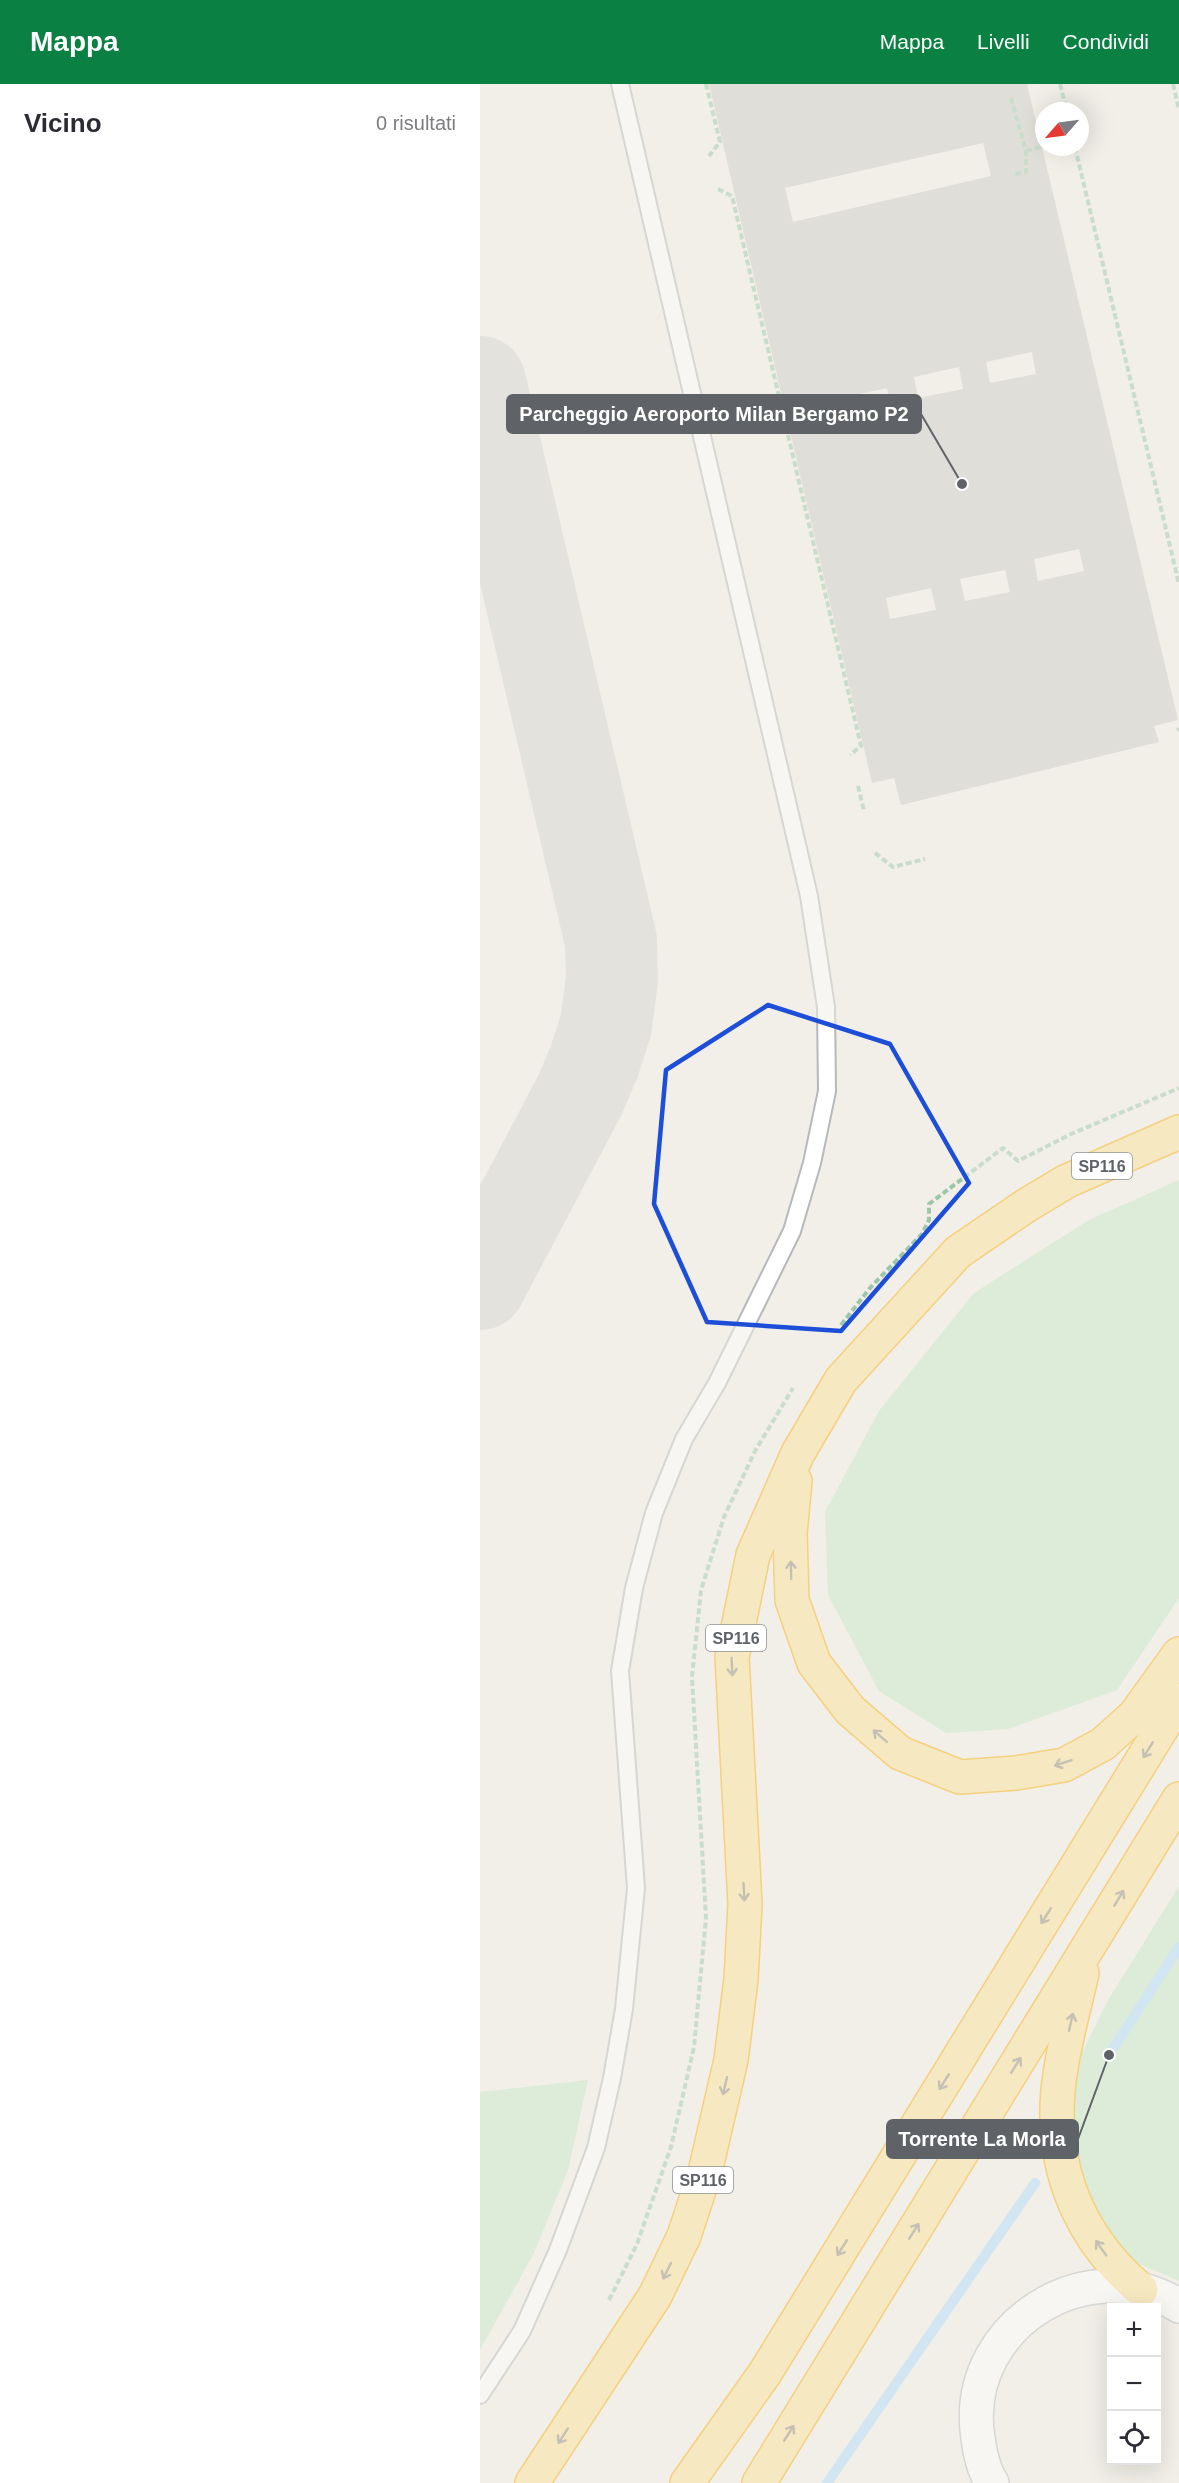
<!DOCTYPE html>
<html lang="it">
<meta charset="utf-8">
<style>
body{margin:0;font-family:Helvetica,sans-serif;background:#f7f7f7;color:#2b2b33}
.controls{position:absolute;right:18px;bottom:18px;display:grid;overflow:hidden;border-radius:0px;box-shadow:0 6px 24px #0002}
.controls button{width:54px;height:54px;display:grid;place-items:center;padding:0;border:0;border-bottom:2px solid #e1e1e2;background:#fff;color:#2b2b33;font:30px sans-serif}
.compass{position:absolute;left:555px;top:18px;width:54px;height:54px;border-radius:50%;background:#fff;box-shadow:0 6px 24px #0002;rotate:242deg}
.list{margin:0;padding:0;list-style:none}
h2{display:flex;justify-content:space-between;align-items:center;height:78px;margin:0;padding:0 24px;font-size:26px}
h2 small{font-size:20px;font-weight:400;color:#7c7c81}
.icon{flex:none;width:33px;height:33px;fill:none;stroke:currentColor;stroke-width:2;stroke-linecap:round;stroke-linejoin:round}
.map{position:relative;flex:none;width:699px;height:2399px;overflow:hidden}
header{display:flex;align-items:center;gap:36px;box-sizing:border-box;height:84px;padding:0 30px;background:#0b8043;color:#fff}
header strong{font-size:28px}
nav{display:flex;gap:33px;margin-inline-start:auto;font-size:21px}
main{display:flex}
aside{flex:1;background:#fff}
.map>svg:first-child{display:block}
.green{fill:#c5e8c5}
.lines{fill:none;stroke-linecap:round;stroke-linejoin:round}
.stream{stroke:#aadaff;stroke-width:10}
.taxiway{stroke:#d4d3d0;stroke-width:92}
.building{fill:#cccac5;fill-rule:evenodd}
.lane-casing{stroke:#b5b8bc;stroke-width:20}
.secondary-casing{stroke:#b6babf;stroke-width:36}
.highway-casing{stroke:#f9ab00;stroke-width:36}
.path{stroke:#9cc7a9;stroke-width:4;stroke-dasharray:6 3;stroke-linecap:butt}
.lane{stroke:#fff;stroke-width:16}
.secondary{stroke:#fff;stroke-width:33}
.highway{stroke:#fde293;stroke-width:33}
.oneway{stroke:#8e8975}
.marked{fill:none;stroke:#1d4ed8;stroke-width:4.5;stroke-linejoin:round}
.labels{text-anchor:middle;stroke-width:6;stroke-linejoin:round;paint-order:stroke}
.shield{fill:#fff;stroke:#8f9295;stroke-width:1.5}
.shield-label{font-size:16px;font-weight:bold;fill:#5f6368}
.leader{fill:none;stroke:#5f6368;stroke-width:2}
.callout-dot{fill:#5f6368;stroke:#fff;stroke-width:2}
.callout{fill:#5f6368;stroke:#5f6368;stroke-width:2}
.callout-label{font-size:20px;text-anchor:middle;font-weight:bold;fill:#fff}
</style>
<header>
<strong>Mappa</strong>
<nav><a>Mappa</a><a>Livelli</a><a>Condividi</a></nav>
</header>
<main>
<aside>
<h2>Vicino<small>0 risultati</small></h2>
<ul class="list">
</ul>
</aside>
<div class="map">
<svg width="699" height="2399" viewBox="0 0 699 2399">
<rect width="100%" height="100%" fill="#f1efe8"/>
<!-- green -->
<g class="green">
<polygon points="699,1096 699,1514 637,1606 528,1645 466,1649 399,1607 348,1511 345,1428 399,1327 494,1209 609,1136"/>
<polygon points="699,1802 699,2197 650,2176 623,2142 598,2090 589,2007 602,1969 627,1918"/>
<polygon points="108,1996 88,2086 54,2169 0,2266 0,2008"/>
</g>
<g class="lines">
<!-- stream -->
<g class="stream">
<polyline points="629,1971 699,1863"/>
<polyline points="347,2399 555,2099"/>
</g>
<!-- taxiway -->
<polyline class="taxiway" points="0,298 131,857 132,895 126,941 114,978 100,1011 0,1200"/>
</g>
<!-- building -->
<path class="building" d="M229,0H547L698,636L674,642L679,658L421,721L414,694L392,699ZM503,59L511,92L313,138L305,104ZM552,268L556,290L510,299L506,278ZM479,283L483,305L438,314L434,293ZM407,304L412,326L366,335L361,314ZM599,465L604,487L558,497L554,475ZM525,486L530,508L485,517L480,495ZM451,504L456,526L410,535L406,514Z"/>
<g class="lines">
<!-- lane casing -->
<g class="lane-casing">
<polyline id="lane" points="0,2311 42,2247 78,2166 116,2064 132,1994 144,1925 156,1804 140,1587 154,1504 174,1429 204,1355 237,1299 312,1147 332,1079 347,1007 346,923 329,812 140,0"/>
</g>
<!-- secondary casing -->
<g class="secondary-casing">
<path id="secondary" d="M512,2399C502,2384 499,2364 497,2346C486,2240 609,2164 699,2222"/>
</g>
<!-- highway casing -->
<g class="highway-casing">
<g id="highway">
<polyline points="315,1397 310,1449 312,1516 334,1579 370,1626 420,1669 480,1693 536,1689 584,1681 623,1660 655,1631 699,1570"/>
<path d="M602,1889C595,1920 586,1952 581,1984C566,2071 593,2149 661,2206"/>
<polyline points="52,2399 175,2212 204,2152 225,2088 251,1976 261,1895 265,1820 252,1573 273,1471 318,1369 361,1296 478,1168 547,1121 587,1097 699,1048"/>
<polyline points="207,2399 285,2289 699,1616"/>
<polyline points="279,2399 699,1715"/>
</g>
</g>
<!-- path -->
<g class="path">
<polyline points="226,0 240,58 229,72"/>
<polyline points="580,0 587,27"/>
<polyline points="693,0 699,26"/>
<polyline points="531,14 546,67 546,88 532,90"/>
<polyline points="595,63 699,500"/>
<polyline points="546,67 564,62"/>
<polyline points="238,105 252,112 381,662 370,671"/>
<polyline points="697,646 699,645"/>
<polyline points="378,702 384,727"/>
<polyline points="395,769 413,783 445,775"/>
<polyline points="361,1241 390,1204 442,1150 449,1136 449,1120 523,1064 538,1077 591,1050 699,1004"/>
<polyline points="129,2216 157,2160 191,2063 214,1963 226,1834 212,1593 221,1506 244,1433 275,1367 313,1304"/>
</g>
<!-- lane -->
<use href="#lane" class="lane"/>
<!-- secondary -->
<use href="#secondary" class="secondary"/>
<!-- highway -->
<use href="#highway" class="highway"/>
</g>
<!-- one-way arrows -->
<defs><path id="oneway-shaft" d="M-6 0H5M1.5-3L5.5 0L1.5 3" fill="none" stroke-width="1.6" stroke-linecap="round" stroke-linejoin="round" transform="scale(1.5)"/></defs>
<g class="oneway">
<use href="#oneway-shaft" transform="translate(311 1486) rotate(-91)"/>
<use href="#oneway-shaft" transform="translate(252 1583) rotate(87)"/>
<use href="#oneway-shaft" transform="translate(400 1652) rotate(-139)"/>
<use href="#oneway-shaft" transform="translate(668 1666) rotate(122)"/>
<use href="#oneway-shaft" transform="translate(583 1679) rotate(161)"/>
<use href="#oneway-shaft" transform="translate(264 1808) rotate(87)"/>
<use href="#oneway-shaft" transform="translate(639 1814) rotate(-59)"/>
<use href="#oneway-shaft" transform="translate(566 1832) rotate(122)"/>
<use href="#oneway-shaft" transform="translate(591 1938) rotate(-77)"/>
<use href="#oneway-shaft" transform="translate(536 1981) rotate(-58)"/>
<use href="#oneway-shaft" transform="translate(464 1998) rotate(122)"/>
<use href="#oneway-shaft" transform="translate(245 2002) rotate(103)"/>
<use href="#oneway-shaft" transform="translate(434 2147) rotate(-58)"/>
<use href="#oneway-shaft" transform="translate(362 2164) rotate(122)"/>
<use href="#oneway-shaft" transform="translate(621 2164) rotate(-125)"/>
<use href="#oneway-shaft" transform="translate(187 2187) rotate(116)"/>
<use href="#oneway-shaft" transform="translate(309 2349) rotate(-58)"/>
<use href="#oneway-shaft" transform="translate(83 2352) rotate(123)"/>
</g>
<!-- marked area -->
<path d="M0 0H699V2399H0ZM288,921L410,960L489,1099L361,1247L227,1238L174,1120L186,986Z" fill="#f1efe8" fill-opacity=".55" fill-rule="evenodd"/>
<path class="marked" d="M288,921L410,960L489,1099L361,1247L227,1238L174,1120L186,986Z"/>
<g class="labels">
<!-- shield labels -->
<g class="shield">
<rect x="592" y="1069" width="60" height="26" rx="4.5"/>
<rect x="226" y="1541" width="60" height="26" rx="4.5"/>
<rect x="193" y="2083" width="60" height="26" rx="4.5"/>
</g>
<g class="shield-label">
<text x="622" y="1088">SP116</text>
<text x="256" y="1560">SP116</text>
<text x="223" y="2102">SP116</text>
</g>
</g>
<!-- callouts -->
<path class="leader" d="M482 400L441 330M629 1971L598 2055"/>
<g class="callout-dot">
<circle cx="482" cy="400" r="6"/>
<circle cx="629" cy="1971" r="6"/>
</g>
<g class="callout">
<rect x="27" y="311" width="414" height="38" rx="6"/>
<rect x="407" y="2036" width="191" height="38" rx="6"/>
</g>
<g class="callout-label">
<text x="234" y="337">Parcheggio Aeroporto Milan Bergamo P2</text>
<text x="502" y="2062">Torrente La Morla</text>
</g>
</svg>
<div class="controls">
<button>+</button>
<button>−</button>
<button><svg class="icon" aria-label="locate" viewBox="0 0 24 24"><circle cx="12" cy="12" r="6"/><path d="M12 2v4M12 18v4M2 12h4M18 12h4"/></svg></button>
</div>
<svg class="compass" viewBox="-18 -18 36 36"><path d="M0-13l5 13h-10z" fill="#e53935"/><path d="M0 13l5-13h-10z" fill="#7c7c81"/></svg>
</div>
</main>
